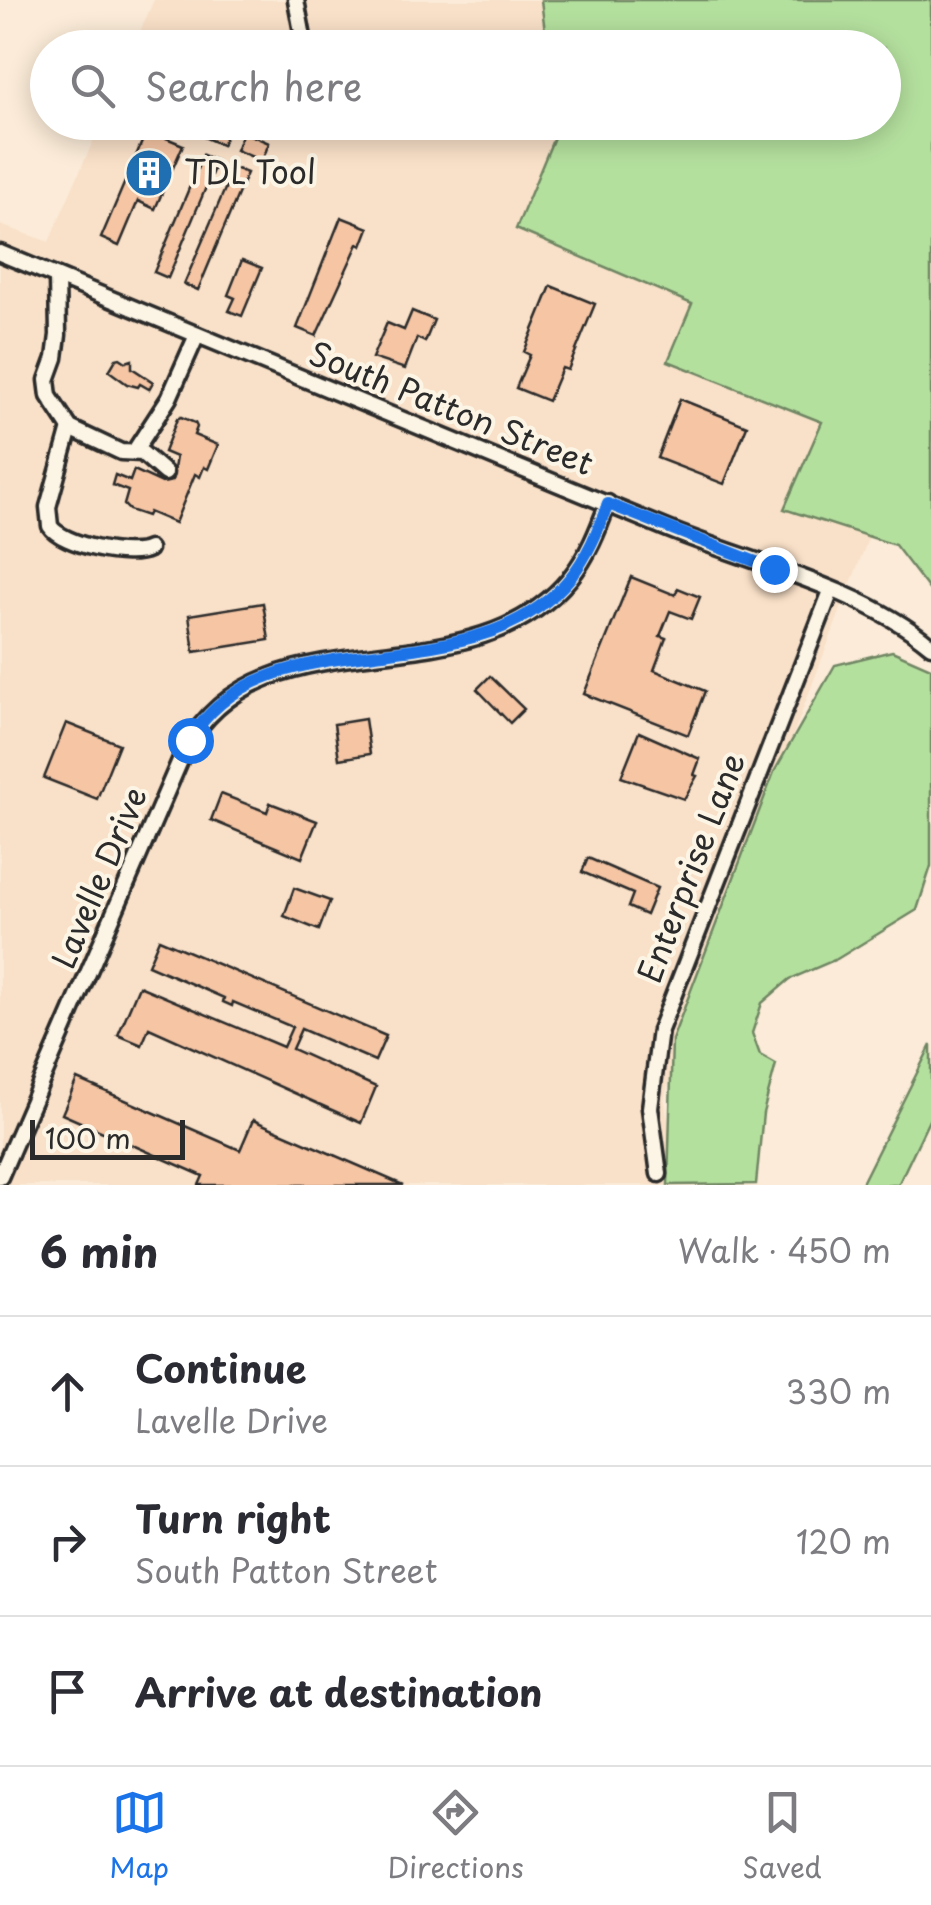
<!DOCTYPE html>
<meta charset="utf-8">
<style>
body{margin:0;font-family:"Playpen Sans",sans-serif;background:#f2f2f3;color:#2b2b33}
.scale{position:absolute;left:30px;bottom:25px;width:155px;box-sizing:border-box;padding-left:10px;border:5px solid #2b2b2b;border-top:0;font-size:28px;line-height:35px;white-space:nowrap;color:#2b2b2b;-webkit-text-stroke:8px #fcf5e5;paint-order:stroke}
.stop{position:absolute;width:30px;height:30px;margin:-22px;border:8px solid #1a73e8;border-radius:50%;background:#fff}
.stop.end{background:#1a73e8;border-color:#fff;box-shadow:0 2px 10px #0008}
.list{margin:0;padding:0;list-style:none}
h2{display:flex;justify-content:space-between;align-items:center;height:130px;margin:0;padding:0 40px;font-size:42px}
h2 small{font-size:32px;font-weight:400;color:#7c7c81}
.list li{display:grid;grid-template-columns:65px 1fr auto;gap:30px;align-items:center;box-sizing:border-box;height:150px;padding:0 40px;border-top:2px solid #e1e1e2}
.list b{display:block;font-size:38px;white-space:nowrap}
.list p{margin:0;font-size:32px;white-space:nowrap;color:#7c7c81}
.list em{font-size:32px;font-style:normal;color:#7c7c81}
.icon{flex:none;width:55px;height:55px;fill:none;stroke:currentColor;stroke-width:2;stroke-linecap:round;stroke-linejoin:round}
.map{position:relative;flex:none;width:931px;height:1185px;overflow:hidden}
.search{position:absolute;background:#fff;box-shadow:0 5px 25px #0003;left:30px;right:30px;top:30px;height:110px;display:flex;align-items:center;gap:25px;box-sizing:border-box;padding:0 35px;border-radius:55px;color:#7c7c81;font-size:38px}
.sheet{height:580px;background:#fff}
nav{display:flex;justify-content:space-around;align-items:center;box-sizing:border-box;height:140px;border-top:2px solid #e1e1e2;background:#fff;font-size:28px;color:#7c7c81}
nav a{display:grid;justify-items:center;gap:5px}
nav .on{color:#1a73e8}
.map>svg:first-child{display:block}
.built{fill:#f9e0c8}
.green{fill:#b4e09e;stroke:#708664;stroke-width:2.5}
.building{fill:#f5c5a4;stroke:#2b2b2b;stroke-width:2.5}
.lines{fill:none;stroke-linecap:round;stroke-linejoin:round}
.minor-casing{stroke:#2b2b2b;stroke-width:21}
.minor{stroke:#fcf5e5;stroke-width:14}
.route{stroke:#1a73e8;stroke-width:12}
.labels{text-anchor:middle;stroke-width:8;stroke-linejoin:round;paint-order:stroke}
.poi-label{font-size:32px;fill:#2b2b2b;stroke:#fcf5e5;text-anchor:start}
.street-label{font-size:32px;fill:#2b2b2b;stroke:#fcf5e5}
</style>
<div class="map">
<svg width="931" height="1185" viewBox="0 0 931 1185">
<rect width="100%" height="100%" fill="#fbebd8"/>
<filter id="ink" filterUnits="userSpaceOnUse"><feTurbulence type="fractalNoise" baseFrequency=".01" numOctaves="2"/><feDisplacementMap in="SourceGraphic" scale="20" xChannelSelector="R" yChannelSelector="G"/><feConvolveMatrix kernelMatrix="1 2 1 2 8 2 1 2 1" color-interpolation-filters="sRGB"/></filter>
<g filter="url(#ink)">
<!-- built -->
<g class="built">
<polygon points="154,0 541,0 547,47 133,48"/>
<polygon points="101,123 556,123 557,130 516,229 692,304 669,361 822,422 785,509 869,536 695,991 664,1099 679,1185 0,1185 0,225 49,242"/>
</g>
<!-- green -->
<g class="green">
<polygon points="541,0 931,0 931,592 895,545 784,509 822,422 668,361 692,304 516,229 557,130 556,123 884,122 884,48 547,47"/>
<polygon points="892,651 931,668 931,866 917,910 837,959 790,979 762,1003 752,1033 760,1055 776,1064 763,1113 756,1184 668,1185 672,1040 774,772 835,665"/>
<polygon points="931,1045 931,1116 898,1185 861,1185"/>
</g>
<!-- building -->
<g class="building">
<polygon points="170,122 208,122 228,131 222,145"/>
<polygon points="147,130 183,145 155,209 138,201 119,246 101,238"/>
<polygon points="243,132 269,143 262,161 236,150"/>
<polygon points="203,155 217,161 168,278 154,272"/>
<polygon points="234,168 247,173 198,290 184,284"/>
<polygon points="341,217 369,228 362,246 358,244 316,336 297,328"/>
<polygon points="242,260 262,268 242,316 229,311 235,298 228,295"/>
<polygon points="551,286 595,304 568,370 562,368 548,401 516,388 530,355 524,352"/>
<polygon points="412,311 434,320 425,342 417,338 405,369 372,358 387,323 404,330"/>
<polygon points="120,358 126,362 132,360 132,368 153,382 149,389 140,384 138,387 127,384 109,371 116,359"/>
<polygon points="680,399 747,426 724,484 657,458"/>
<polygon points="181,417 195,423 197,427 194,435 218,445 208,469 204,467 200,477 195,474 175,523 149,512 147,516 129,510 124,505 128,491 112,485 115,475 130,481 134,470 162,483 172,481 176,457 164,452 177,419"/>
<polygon points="631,577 675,595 678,588 700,597 691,619 670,611 660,636 666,638 654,670 705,691 688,735 584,694"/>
<polygon points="263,603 269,640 194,652 189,615"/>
<polygon points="490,676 524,709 510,723 477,689"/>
<polygon points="365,719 370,754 339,759 334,724"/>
<polygon points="66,723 119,744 97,799 44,778"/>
<polygon points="639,732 700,759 694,775 697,776 684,799 621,777"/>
<polygon points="221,794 267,812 270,803 317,821 302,858 211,820"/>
<polygon points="588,858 657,888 646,915 628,907 633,894 582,872"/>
<polygon points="294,888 330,901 319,930 284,916"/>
<polygon points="159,939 386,1036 375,1061 301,1029 292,1049 376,1087 361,1123 149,1028 142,1045 118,1035 139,986 283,1047 292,1027 233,1002 232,1006 223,1002 224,998 148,965"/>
<polygon points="77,1079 240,1150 253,1120 403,1185 199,1185 203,1176 62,1114"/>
</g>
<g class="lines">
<!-- minor casing -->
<g class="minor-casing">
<g id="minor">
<polyline points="296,0 305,48"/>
<path d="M0,253C223,345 445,438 668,529C752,563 862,588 931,646"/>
<polyline points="57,277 58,335 55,358 47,380 49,396 70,428 121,452 142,453 165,473"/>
<path d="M70,428L48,507L50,526C62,545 129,559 149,549"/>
<polyline points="134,452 169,398 197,335"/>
<polyline points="659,1174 650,1108 660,1030 831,591"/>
<path d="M0,1177L185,749C265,604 468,702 570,578C588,556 598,530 608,503"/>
</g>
</g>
<!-- minor -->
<use href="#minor" class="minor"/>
</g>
</g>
<g class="lines" filter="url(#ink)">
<!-- route -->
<path class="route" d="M190,740C267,609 472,697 570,578C588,556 598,530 608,504L774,569"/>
</g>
<!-- icons -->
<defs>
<g id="building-disc" transform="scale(2.5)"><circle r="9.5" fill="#1f6fb2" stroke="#fcf5e5"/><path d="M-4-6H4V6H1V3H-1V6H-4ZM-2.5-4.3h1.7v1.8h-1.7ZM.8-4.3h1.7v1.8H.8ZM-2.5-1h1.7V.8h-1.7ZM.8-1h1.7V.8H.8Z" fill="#fff"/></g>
</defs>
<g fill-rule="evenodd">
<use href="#building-disc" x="149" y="173"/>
</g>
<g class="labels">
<!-- poi labels -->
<g class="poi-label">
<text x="184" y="184">TDL Tool</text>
</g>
<!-- street labels -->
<g class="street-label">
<text transform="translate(451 409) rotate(22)" y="11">South Patton Street</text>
<text transform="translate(692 868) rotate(-69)" y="11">Enterprise Lane</text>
<text transform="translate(100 878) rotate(-67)" y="11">Lavelle Drive</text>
</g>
</g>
</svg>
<div class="scale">100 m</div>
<div class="stop" style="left:190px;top:740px"></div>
<div class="stop end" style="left:774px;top:569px"></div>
<div class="search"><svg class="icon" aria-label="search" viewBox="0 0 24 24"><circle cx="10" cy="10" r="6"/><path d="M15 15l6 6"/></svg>Search here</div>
</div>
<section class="sheet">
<h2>6 min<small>Walk · 450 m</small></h2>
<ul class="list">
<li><svg class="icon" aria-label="ahead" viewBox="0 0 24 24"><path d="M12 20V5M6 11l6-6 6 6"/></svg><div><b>Continue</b><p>Lavelle Drive</p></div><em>330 m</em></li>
<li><svg class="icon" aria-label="right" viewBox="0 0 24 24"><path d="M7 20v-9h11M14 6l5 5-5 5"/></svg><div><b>Turn right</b><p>South Patton Street</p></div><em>120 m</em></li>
<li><svg class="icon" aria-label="arrive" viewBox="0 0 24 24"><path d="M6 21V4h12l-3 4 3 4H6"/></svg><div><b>Arrive at destination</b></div></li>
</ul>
</section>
<nav>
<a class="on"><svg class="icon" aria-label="map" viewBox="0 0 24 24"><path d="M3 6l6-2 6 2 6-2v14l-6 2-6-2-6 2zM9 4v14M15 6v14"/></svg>Map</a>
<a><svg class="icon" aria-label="directions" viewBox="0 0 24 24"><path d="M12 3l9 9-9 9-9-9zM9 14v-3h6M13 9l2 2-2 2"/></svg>Directions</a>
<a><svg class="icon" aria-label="saved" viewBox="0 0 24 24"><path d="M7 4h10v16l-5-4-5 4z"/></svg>Saved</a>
</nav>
